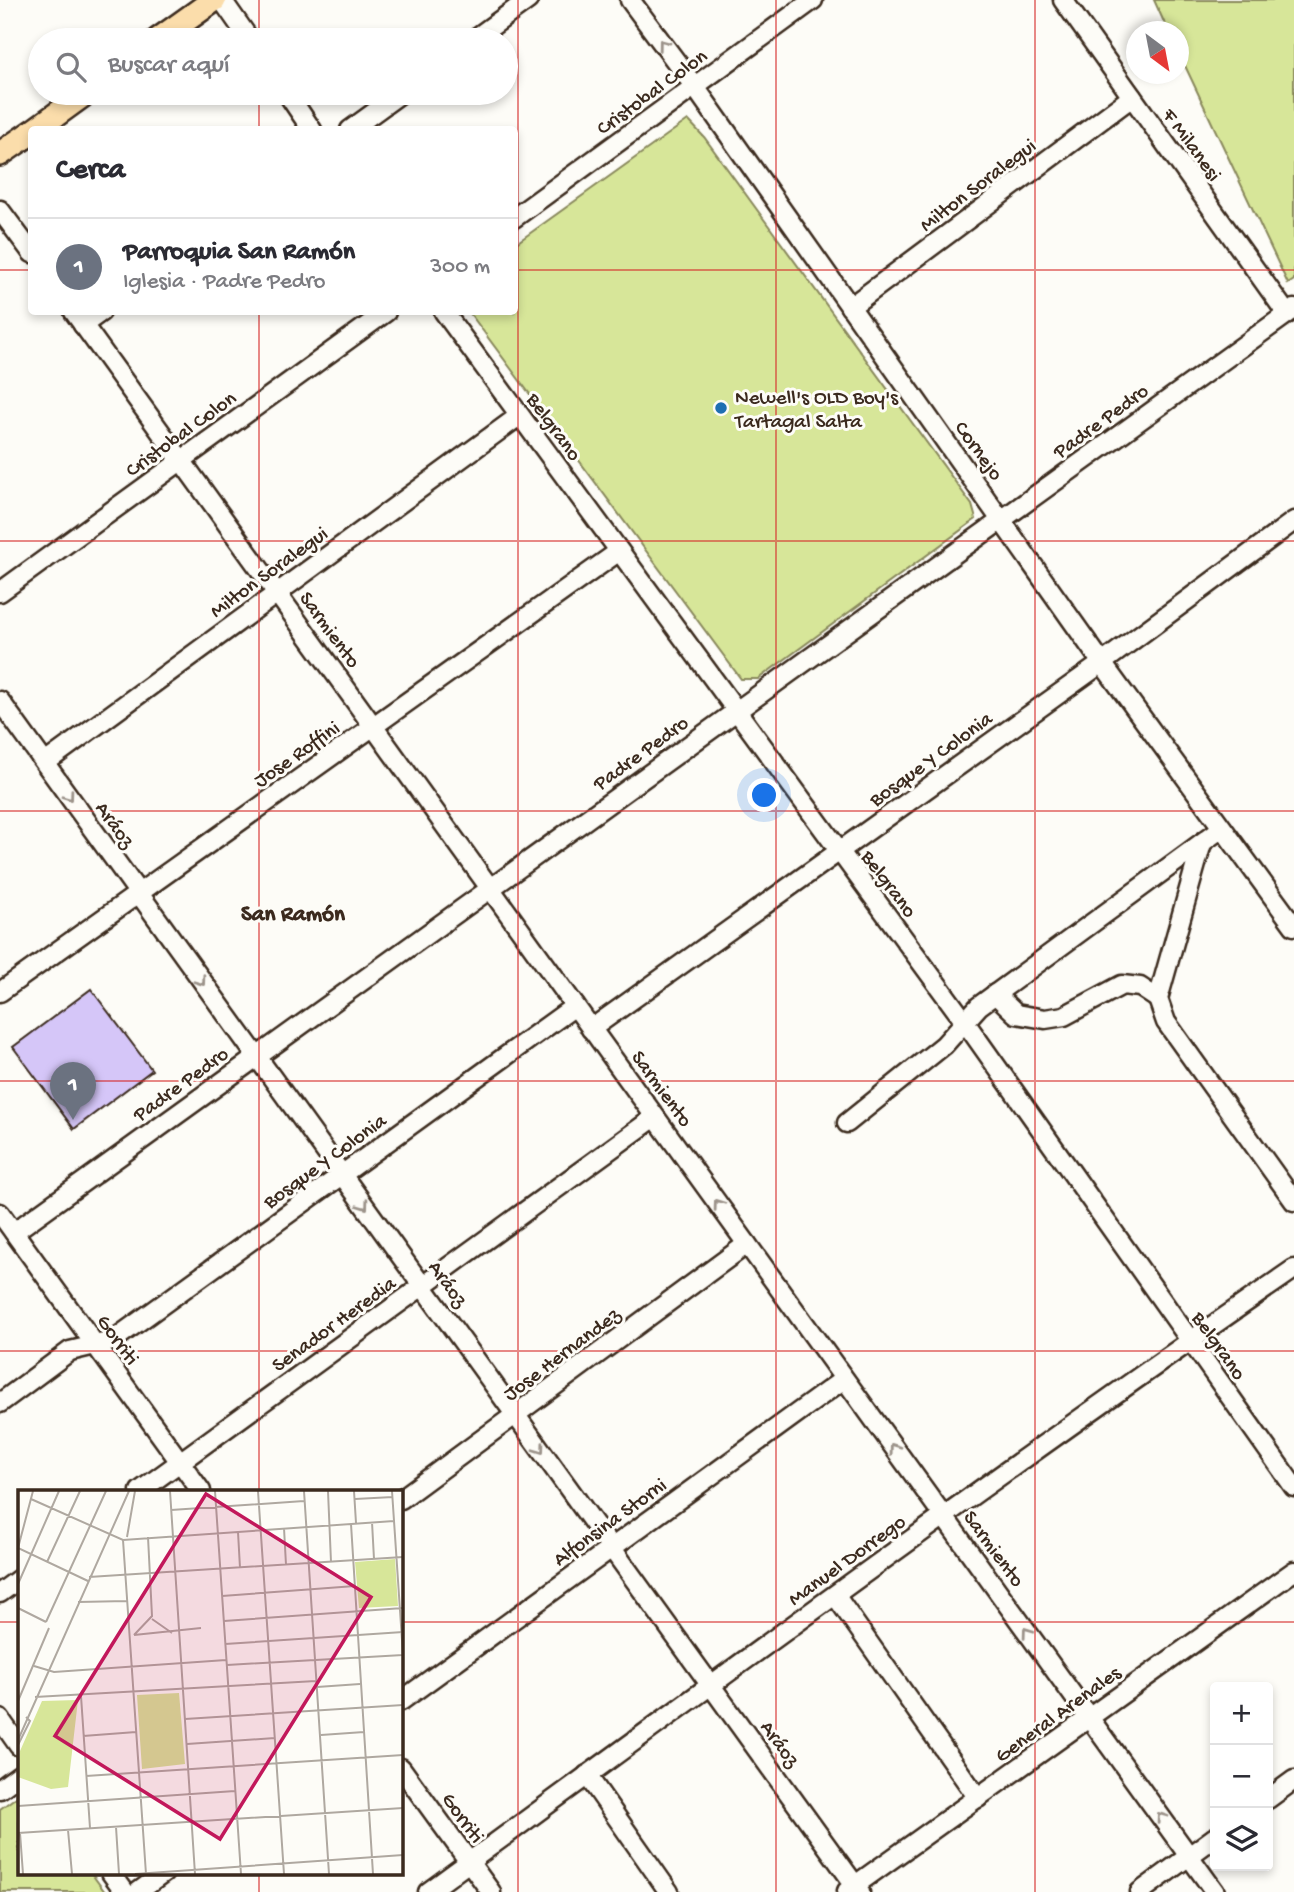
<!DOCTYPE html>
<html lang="es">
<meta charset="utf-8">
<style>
body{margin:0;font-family:"Gochi Hand",sans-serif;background:#f7f7f7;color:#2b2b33}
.controls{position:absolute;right:21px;bottom:21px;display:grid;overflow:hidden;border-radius:7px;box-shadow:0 4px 10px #0003}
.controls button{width:63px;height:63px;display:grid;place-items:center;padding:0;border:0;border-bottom:2px solid #e1e1e2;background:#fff;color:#2b2b33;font:35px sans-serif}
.compass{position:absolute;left:1126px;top:21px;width:63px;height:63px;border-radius:50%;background:#fff;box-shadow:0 4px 10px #0003;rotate:148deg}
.you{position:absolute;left:765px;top:796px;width:24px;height:24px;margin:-18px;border:5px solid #fff;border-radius:50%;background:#1a73e8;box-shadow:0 0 0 10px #1a73e833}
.badge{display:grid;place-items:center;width:46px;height:46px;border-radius:50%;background:#111827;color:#fff;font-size:23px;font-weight:700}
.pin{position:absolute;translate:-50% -58px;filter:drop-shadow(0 2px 4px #0008)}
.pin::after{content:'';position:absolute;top:37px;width:24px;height:21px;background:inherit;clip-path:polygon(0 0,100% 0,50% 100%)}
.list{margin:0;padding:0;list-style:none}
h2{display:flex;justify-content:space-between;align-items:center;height:91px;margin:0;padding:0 28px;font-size:30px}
h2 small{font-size:23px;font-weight:400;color:#7c7c81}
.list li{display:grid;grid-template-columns:46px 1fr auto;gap:21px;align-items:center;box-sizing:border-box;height:98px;padding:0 28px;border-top:2px solid #e1e1e2}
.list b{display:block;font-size:26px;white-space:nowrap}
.list p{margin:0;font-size:23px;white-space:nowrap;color:#7c7c81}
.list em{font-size:23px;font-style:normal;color:#7c7c81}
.icon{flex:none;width:38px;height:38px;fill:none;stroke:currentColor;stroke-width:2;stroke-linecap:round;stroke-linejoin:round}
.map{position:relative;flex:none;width:1294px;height:1892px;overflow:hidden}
.search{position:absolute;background:#fff;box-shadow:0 4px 10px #0003;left:28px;top:28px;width:490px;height:77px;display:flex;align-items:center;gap:18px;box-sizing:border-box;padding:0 24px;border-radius:38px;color:#7c7c81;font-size:26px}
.panel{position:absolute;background:#fff;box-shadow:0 4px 10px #0003;left:28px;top:126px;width:490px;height:189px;border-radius:7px}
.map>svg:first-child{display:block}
.green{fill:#d7e699;stroke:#89885c;stroke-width:2}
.building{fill:#d5c6f8;stroke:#3b2a1e;stroke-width:2}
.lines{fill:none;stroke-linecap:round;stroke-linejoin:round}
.minor-casing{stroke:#3b2a1e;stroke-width:23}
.major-casing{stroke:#3b2a1e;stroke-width:28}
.minor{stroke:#fdfcf7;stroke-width:18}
.major{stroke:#fbddab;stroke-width:23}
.oneway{stroke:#9c938a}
.grid{fill:none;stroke:#d62828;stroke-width:2;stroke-opacity:0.55}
.poi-dot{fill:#1f6fb2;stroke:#fdfcf7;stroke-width:2.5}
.labels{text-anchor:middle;stroke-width:6;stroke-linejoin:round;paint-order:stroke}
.street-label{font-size:21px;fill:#3b2a1e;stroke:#fdfcf7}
.poi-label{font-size:21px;fill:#3b2a1e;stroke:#fdfcf7;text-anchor:start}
.neighbourhood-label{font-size:23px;font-weight:bold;fill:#3b2a1e;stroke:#fdfcf7}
.inset-road{fill:none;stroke:#afa8a0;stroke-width:2}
.view{fill:#c2185b;fill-opacity:0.15;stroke:#c2185b;stroke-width:3.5}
.inset-edge{fill:none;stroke:#3b2a1e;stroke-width:3.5}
</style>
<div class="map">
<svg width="1294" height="1892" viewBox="0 0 1294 1892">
<rect width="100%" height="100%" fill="#fdfcf7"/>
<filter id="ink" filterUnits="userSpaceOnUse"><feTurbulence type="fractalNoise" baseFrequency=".0143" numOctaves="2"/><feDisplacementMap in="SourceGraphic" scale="14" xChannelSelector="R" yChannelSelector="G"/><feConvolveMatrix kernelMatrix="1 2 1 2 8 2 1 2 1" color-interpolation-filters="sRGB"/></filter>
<g filter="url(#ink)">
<!-- green -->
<g class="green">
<polygon points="1154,0 1294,0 1294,280 1288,284 1179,53 1178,32 1168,31"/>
<polygon points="688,120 704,137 972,505 976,519 758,679 741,679 469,312 514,312 515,244"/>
<polygon points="19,1795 19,1873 91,1873 105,1892 0,1892 0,1809"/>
</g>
<!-- building -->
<polygon class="building" points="91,989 152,1070 74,1129 13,1047"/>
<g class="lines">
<!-- minor casing -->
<g class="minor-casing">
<g id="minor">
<polyline points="222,0 250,40"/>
<polyline points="630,0 695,87 1102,663 1294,926"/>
<polyline points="1063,0 1287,314"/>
<polyline points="473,40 528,0"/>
<polyline points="287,93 312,130"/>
<polyline points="350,130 401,93"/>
<polyline points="0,210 32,253"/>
<polyline points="514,218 813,0"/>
<polyline points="850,307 1132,97"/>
<polyline points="74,312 1215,1892"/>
<polyline points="444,312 965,1022 1294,1487"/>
<polyline points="83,325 101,312"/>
<polyline points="0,592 386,312"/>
<polyline points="0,701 860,1892"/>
<polyline points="45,763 519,416"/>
<polyline points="1202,843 1158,999 1166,1022 1294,1201"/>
<polyline points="0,992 618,552"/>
<polyline points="995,994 1016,1014 1045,1019 1064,1016 1122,985 1140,987 1158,999"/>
<polyline points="591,1029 1102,663 1294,521"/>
<polyline points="847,1123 944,1045 979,1006 1222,828"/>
<polyline points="0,1213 201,1491"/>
<polyline points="14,1232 1294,309"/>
<polyline points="0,1403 70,1351 112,1341 575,1006"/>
<polyline points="140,1491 655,1117"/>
<polyline points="401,1499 747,1244"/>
<polyline points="0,1593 19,1579"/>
<polyline points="835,1595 978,1798"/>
<polyline points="401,1701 844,1379"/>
<polyline points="0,1719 19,1746"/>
<polyline points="401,1768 491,1892"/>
<polyline points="587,1775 669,1892"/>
<polyline points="0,1789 19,1775"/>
<polyline points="1268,1799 1294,1780"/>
<polyline points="111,1873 125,1892"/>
<polyline points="847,1891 1294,1571"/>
<polyline points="138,1892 164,1873"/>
<path d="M428,1892C715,1682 1001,1471 1294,1269"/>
<polyline points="1140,1892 1215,1837"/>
</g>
</g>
<!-- major casing -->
<g class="major-casing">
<g id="major">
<polyline points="158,40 214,0"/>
<polyline points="35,130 86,93"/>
<polyline points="0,154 32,132"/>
</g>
</g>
<!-- minor -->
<use href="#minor" class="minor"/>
<!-- major -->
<use href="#major" class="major"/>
</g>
<!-- one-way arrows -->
<defs><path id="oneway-chevron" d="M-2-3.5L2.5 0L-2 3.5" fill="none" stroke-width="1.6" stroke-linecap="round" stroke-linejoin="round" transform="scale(1.75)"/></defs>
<g class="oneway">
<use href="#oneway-chevron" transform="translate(663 44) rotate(-127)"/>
<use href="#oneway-chevron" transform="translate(69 796) rotate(54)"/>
<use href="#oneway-chevron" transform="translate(201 981) rotate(54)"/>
<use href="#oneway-chevron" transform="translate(718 1204) rotate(-126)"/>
<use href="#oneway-chevron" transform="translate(364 1205) rotate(54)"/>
<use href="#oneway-chevron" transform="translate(894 1448) rotate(-126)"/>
<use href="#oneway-chevron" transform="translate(540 1449) rotate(54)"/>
<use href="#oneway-chevron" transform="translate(1027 1632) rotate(-126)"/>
<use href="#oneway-chevron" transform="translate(1161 1817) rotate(-126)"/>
</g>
</g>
<!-- grid -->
<path class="grid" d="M259,0V40M518,0V1892M776,0V1892M1035,0V1892M259,93V130M0,270H32M514,270H1294M259,312V1491M0,541H1294M0,811H1294M0,1081H1294M0,1351H1294M0,1622H19M401,1622H1294M259,1873V1892"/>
<!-- markers -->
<circle class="poi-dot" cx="721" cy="408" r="7"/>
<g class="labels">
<!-- street labels -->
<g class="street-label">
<text transform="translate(651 91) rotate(-36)" y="7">Cristobal Colon</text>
<text transform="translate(1193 144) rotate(54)" y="7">F Milanesi</text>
<text transform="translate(977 184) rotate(-37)" y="7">Milton Soralegui</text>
<text transform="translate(1100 420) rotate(-36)" y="7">Padre Pedro</text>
<text transform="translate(555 426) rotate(54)" y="7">Belgrano</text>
<text transform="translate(180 433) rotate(-36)" y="7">Cristobal Colon</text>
<text transform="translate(980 450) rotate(54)" y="7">Cornejo</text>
<text transform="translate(268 571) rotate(-36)" y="7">Milton Soralegui</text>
<text transform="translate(331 629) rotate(54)" y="7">Sarmiento</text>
<text transform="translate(640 752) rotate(-36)" y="7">Padre Pedro</text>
<text transform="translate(296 753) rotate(-35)" y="7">Jose Roffini</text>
<text transform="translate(930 758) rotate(-36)" y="7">Bosque Y Colonia</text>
<text transform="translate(116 824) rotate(54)" y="7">Aráoz</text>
<text transform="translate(890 883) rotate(53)" y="7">Belgrano</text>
<text transform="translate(180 1083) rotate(-36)" y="7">Padre Pedro</text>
<text transform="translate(663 1088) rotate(54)" y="7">Sarmiento</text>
<text transform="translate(324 1160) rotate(-36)" y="7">Bosque Y Colonia</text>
<text transform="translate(449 1283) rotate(54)" y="7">Aráoz</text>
<text transform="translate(333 1323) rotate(-36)" y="7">Senador Heredia</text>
<text transform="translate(119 1339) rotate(54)" y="7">Gorriti</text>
<text transform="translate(1220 1345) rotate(55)" y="7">Belgrano</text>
<text transform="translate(561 1353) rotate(-37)" y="7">Jose Hernandez</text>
<text transform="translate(609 1521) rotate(-36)" y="7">Alfonsina Storni</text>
<text transform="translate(995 1548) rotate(54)" y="7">Sarmiento</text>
<text transform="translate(846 1559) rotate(-36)" y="7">Manuel Dorrego</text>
<text transform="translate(1057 1713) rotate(-36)" y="7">General Arenales</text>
<text transform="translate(781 1743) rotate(54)" y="7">Aráoz</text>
<text transform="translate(464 1817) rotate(54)" y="7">Gorriti</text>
</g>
<!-- poi labels -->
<g class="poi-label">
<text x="735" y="403">Newell's OLD Boy's<tspan x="735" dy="24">Tartagal Salta</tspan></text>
</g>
<!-- neighbourhood labels -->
<g class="neighbourhood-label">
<text x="293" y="920">San Ramón</text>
</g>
</g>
<!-- overview -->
<g transform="translate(18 1490)">
<rect width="385" height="385" fill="#fdfcf7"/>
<path d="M377,69L380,116L341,118L337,72ZM161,203L167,274L124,279L119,205ZM60,210L50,297L33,299L0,287L2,261L24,211Z" fill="#d7e699"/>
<path class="inset-road" d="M15,1L0,58L70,91M152,1L177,384M197,1L223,384M240,1L266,384M286,1L311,384M310,1L313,72M336,1L338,33M374,1L385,165M13,9L105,50L376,31M337,9L375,7M153,20L286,11M354,32L356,69M333,34L355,384M266,38L268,75M220,42L222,78M109,47L117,1M105,50L128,384M29,72L62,1M71,87L385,67M0,94L41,1M204,106L337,96M60,112L109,111M0,118L28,132M134,129L154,143M206,131L385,118M28,132L88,1M116,145L134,126L130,47M116,145L183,138M207,154L385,142M209,175L385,165M16,176L36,182L208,170M299,197L342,194M63,206L72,338M17,207L298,191M0,211L31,138M167,229L385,215M303,245L346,242M65,246L118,242M0,250L111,1M169,254L257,248M0,255L12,231L8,227M68,286L385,265M0,316L217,301M98,337L101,384M50,340L54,384M0,343L385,318M2,343L5,384M117,384L385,365"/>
<path class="view" d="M188,4L353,107L202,349L37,246Z"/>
<rect width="385" height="385" class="inset-edge"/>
</g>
</svg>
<div class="controls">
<button>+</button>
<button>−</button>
<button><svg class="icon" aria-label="layers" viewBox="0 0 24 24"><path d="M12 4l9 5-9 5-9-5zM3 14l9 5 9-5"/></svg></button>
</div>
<svg class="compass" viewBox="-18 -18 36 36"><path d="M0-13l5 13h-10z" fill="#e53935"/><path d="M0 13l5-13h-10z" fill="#7c7c81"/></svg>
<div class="you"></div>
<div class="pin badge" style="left:73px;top:1120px;background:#6b7280">1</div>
<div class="search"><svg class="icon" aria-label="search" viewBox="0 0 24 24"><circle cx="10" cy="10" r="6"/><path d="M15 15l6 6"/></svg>Buscar aquí</div>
<section class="panel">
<h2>Cerca<small></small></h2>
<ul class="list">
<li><span class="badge" style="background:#6b7280">1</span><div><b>Parroquia San Ramón</b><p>Iglesia · Padre Pedro</p></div><em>300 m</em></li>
</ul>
</section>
</div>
